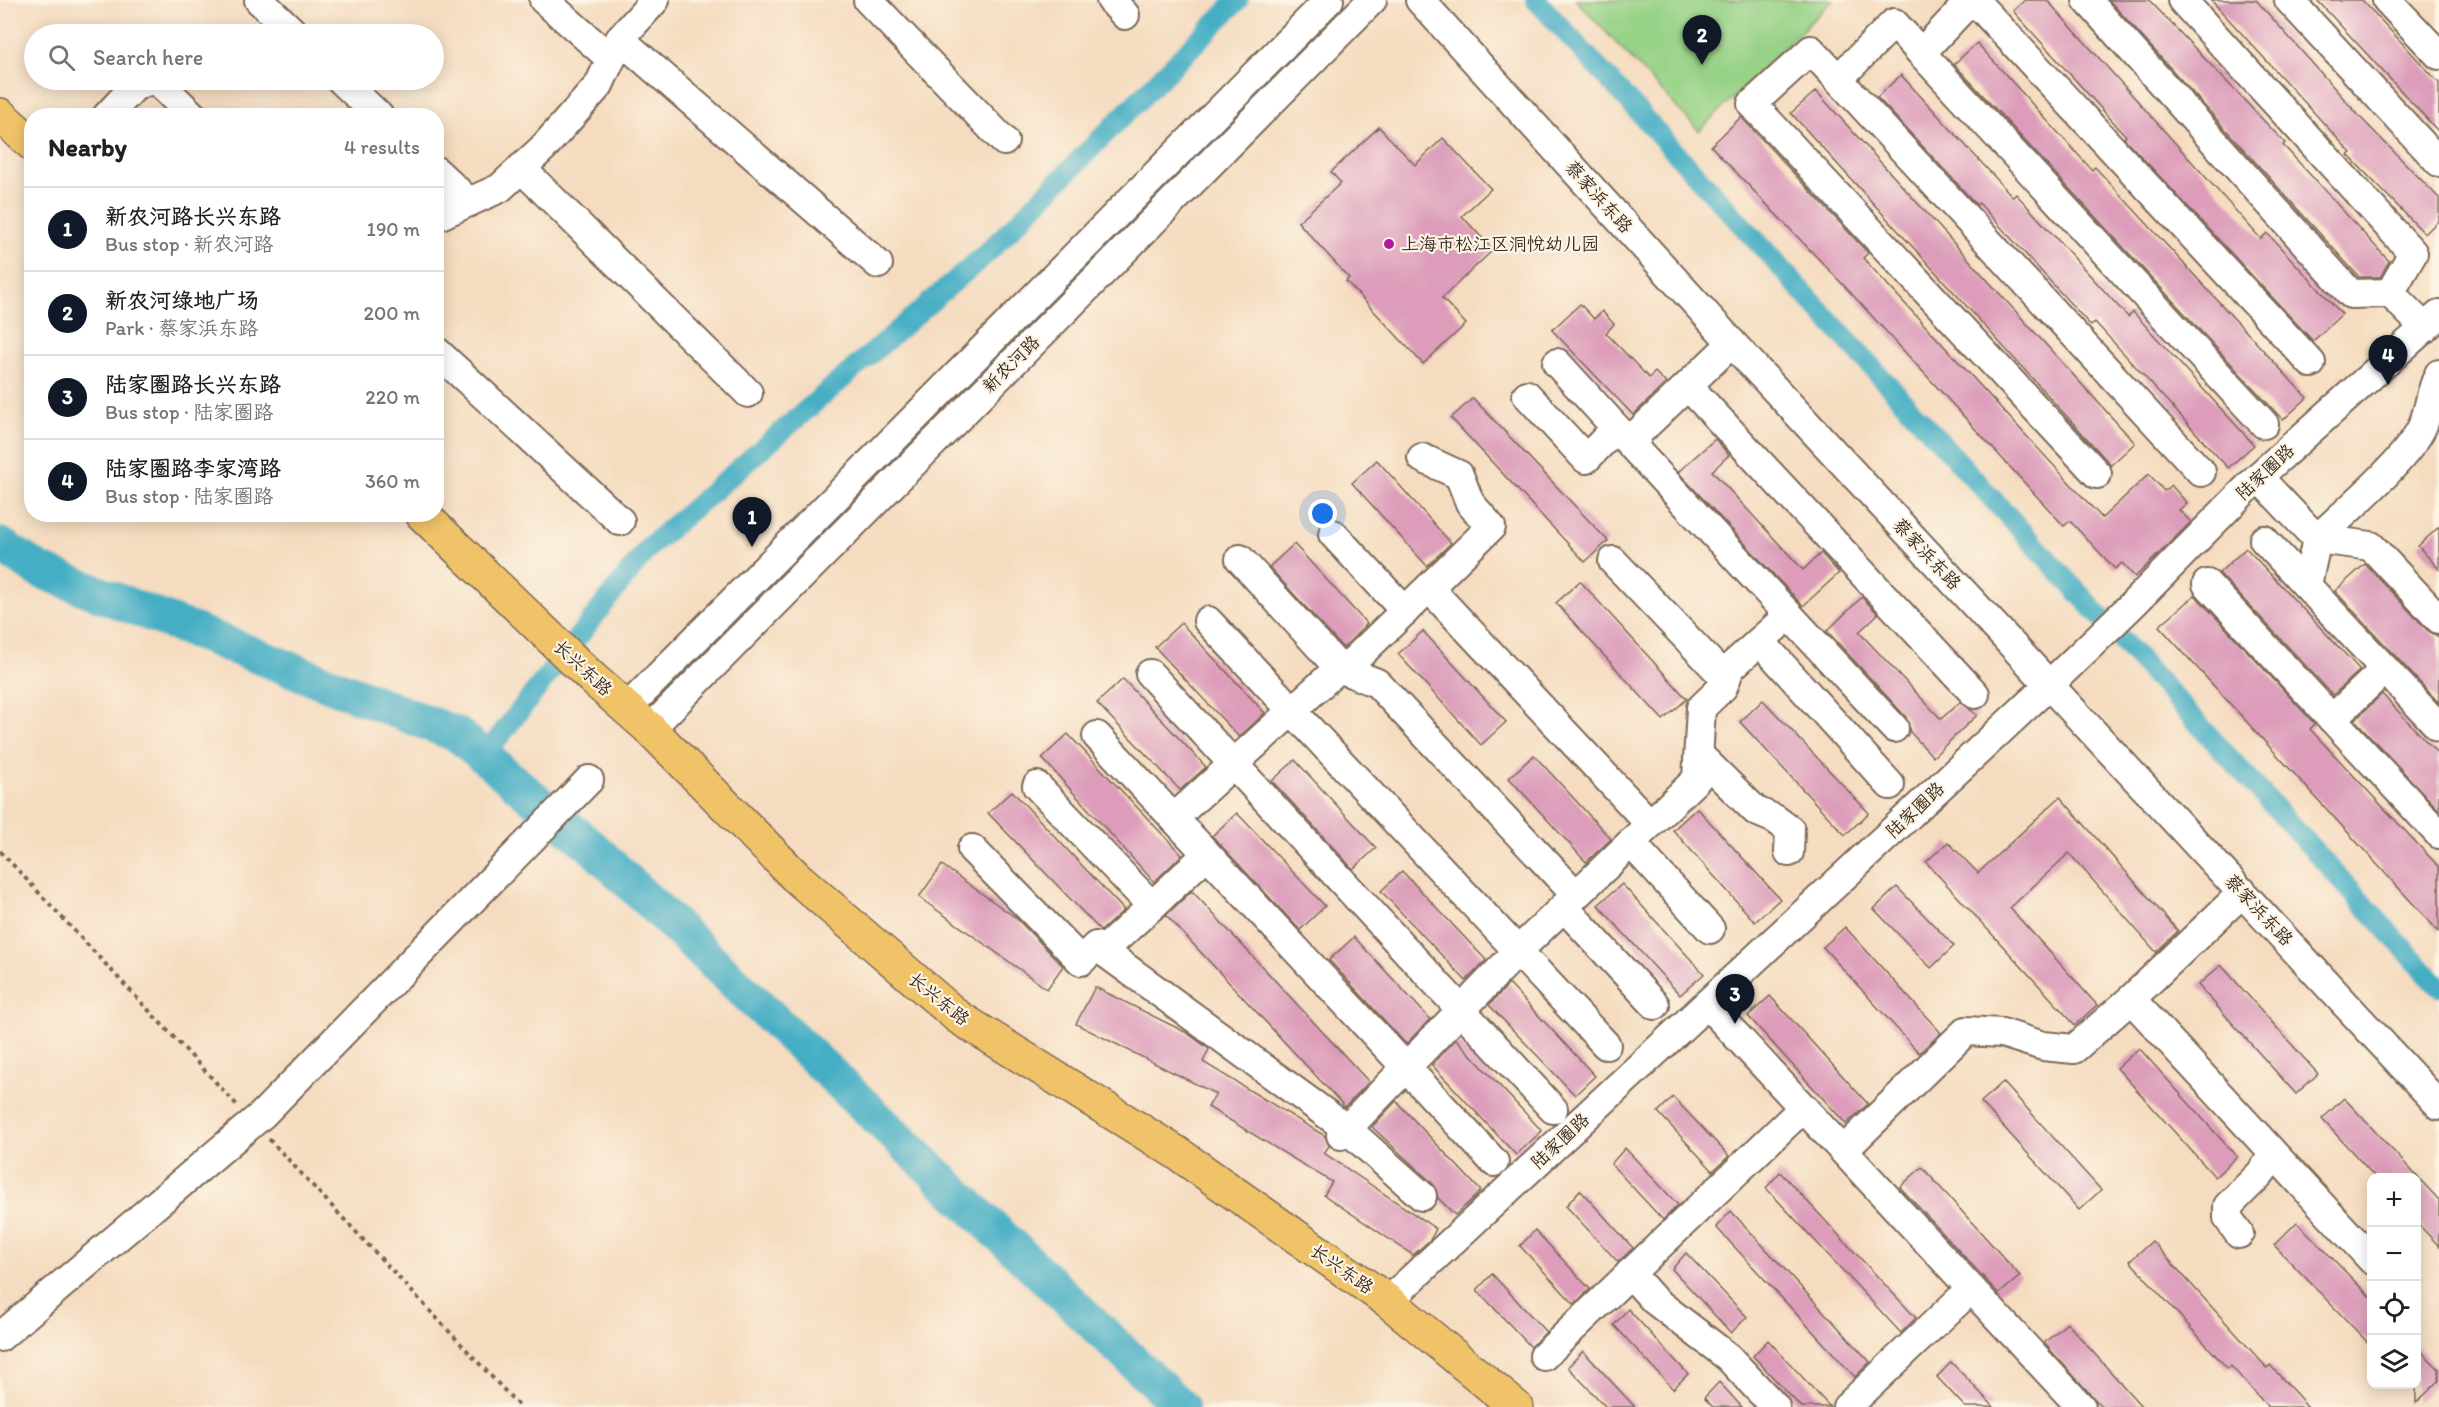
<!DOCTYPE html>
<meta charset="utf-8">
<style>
body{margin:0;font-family:Itim,"LXGW WenKai TC",sans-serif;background:#f2f2f2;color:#202124}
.controls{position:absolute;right:18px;bottom:18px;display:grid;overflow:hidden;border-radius:12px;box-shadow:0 3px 15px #0003}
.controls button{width:54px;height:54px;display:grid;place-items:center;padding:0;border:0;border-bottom:2px solid #e0e0e0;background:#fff;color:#202124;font:30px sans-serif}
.you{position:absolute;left:1323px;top:514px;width:21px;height:21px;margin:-15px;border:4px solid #fff;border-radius:50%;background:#1a73e8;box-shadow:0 0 0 9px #1a73e833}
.badge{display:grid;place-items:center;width:39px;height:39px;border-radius:50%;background:#111827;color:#fff;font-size:20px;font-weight:700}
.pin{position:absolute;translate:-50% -50px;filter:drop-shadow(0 2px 3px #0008)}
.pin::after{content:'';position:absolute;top:32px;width:21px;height:18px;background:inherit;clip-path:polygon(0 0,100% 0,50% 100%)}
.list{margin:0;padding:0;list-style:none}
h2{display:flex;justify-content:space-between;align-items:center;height:78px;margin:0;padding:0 24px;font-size:26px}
h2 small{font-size:20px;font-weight:400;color:#757577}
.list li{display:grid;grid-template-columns:39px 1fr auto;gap:18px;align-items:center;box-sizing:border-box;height:84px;padding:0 24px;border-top:2px solid #e0e0e0}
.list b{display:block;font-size:22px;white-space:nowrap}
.list p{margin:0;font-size:20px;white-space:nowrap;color:#757577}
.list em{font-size:20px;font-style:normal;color:#757577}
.icon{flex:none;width:33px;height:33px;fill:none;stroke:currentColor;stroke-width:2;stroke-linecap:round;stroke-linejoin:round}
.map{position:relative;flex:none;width:2439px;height:1407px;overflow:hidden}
.search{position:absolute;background:#fff;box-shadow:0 3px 15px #0003;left:24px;top:24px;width:420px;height:66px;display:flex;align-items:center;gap:15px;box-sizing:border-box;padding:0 21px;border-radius:33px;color:#757577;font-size:22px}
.panel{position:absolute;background:#fff;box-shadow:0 3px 15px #0003;left:24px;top:108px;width:420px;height:414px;border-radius:24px}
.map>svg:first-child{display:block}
.green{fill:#97d287;stroke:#697e52;stroke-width:1.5}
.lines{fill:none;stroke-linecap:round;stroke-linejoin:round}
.canal{stroke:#45aec4;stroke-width:21}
.river{stroke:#45aec4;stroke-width:36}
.building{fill:#dc9cba}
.minor-casing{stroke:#7c6857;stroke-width:32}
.major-casing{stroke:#7c6857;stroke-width:36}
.path{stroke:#7c6857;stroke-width:4;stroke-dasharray:4.5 4.5;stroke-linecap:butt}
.minor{stroke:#fff;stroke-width:28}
.major{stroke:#f1c369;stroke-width:33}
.poi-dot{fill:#b5179e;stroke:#fcf5e5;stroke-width:2}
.labels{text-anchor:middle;stroke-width:4.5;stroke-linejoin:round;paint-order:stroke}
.street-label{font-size:18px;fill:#3b2a1e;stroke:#fcf5e5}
.poi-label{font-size:18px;fill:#3b2a1e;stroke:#fcf5e5;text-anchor:start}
</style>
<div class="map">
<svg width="2439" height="1407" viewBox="0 0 2439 1407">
<rect width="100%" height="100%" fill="#fcf5e5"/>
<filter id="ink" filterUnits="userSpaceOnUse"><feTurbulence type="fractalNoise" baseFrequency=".0167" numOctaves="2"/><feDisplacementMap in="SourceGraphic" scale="12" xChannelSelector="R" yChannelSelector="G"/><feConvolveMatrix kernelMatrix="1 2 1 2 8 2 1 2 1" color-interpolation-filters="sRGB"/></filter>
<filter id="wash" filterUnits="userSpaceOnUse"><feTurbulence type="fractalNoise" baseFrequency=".008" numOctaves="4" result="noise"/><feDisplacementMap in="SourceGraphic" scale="24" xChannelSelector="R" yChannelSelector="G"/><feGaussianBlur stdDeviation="1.35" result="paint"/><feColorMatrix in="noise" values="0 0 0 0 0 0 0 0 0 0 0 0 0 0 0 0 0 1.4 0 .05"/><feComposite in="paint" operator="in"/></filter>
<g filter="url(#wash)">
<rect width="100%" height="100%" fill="#f5dcc0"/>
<!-- green -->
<polygon class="green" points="1576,0 1833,0 1699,131"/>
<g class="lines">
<!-- canal -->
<g class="canal">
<polyline points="1536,0 2439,987"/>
<polyline points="484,756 650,546 988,252 1238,0"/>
</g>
<!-- river -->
<polyline class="river" points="0,545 39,570 458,735 591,846 1181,1407"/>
</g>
<g id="blocks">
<!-- building -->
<g class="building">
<polygon points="2025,0 2047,0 2261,239 2267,233 2342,314 2313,341 2124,138 2126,136 2013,11"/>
<polygon points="2109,0 2149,0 2285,143 2283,145 2389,261 2380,277 2359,277"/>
<polygon points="2211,0 2256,0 2361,118 2439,198 2439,220 2425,234 2348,155 2351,153"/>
<polygon points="2317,0 2362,0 2431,74 2439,83 2439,132"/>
<polygon points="1977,43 2092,170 2095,167 2307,398 2283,420 1954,64"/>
<polygon points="1901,75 2013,197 2016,194 2128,317 2133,312 2254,445 2228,468 2095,322 2091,326 1979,203 1977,205 1877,97"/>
<polygon points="1816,91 2135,443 2111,465 1791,113"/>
<polygon points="1741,117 1868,253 1863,258 2102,518 2149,474 2164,491 2171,485 2187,503 2179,510 2191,522 2135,577 2122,563 2115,569 2070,521 2064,526 1850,292 1711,146"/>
<polygon points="1379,127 1415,165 1443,138 1491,189 1462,216 1493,250 1442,298 1466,324 1423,364 1346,281 1349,278 1298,222 1341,183 1331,172"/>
<polygon points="1580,304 1594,319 1602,311 1614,324 1606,333 1649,378 1655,372 1666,383 1633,415 1552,330"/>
<polygon points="1473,398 1608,541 1585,562 1451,418"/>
<polygon points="1715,439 1729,455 1712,471 1803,570 1821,553 1839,573 1803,606 1678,472"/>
<polygon points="1377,460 1451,543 1427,566 1352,483"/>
<polygon points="2439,527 2439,569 2418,546"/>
<polygon points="1294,544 1367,624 1343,648 1269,567"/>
<polygon points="2246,548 2360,670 2333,695 2219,573"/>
<polygon points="2365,564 2427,630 2439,637 2439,703 2335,591"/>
<polygon points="1580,581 1687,699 1663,720 1556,603"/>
<polygon points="2195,595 2315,724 2310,729 2439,867 2439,932 2159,626"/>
<polygon points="1862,597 1878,614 1859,632 1941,719 1960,702 1977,715 1933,757 1910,732 1906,717 1827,631"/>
<polygon points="1181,623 1265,713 1239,737 1155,647"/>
<polygon points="1423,631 1506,722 1481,745 1398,654"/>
<polygon points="1123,679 1206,767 1180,790 1097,703"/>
<polygon points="2382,694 2439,755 2439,810 2355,720"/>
<polygon points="1763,700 1869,813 1845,835 1740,722"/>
<polygon points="1068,734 1182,855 1154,882 1042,758"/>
<polygon points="1534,755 1611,839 1586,862 1509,778"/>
<polygon points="1295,760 1376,848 1353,869 1272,781"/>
<polygon points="1012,791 1124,910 1101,931 988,813"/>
<polygon points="2060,797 2178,931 2156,952 2069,853 2010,908 2097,1005 2075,1025 1926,862 1948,842 1978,873"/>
<polygon points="1697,808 1780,899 1755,922 1673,830"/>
<polygon points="1237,813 1325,906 1300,930 1212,836"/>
<polygon points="942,865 1016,918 1063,966 1047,989 919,897"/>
<polygon points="1402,871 1486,960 1466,981 1381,891"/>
<polygon points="1622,884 1704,974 1680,995 1598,905"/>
<polygon points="1897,887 1954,946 1931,968 1874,909"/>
<polygon points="1192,891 1369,1082 1345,1107 1166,915"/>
<polygon points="1845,927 1941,1033 1919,1053 1823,947"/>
<polygon points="1354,937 1430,1019 1406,1044 1329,960"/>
<polygon points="2221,965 2318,1074 2296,1094 2198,985"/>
<polygon points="1509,984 1595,1076 1575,1095 1489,1005"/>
<polygon points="1095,987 1187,1033 1209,1049 1203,1062 1325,1136 1329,1146 1324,1153 1436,1229 1430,1240 1413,1255 1324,1195 1332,1182 1208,1107 1216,1094 1076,1024"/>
<polygon points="1770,996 1868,1104 1846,1124 1748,1016"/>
<polygon points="1456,1039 1542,1131 1516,1155 1432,1065"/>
<polygon points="2139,1048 2237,1157 2215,1177 2117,1068"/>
<polygon points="2003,1082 2101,1190 2079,1210 1981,1102"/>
<polygon points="1673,1097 1729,1156 1713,1171 1658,1112"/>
<polygon points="2344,1098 2439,1200 2439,1246 2416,1222 2416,1178 2376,1178 2322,1119"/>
<polygon points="1396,1101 1481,1191 1455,1215 1438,1198 1433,1184 1372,1127"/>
<polygon points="1625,1148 1678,1205 1663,1220 1611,1164"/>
<polygon points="1922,1167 2020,1276 1999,1294 1900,1187"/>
<polygon points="1780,1172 1916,1318 1901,1333 1766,1188"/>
<polygon points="1580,1190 1633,1248 1618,1262 1566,1206"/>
<polygon points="1731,1211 1870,1362 1855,1377 1716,1227"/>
<polygon points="2297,1222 2372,1299 2372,1347 2274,1245"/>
<polygon points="1535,1230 1590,1289 1574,1304 1520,1246"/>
<polygon points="2152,1241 2267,1368 2270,1365 2308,1407 2268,1407 2231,1366 2228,1369 2130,1261"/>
<polygon points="1686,1253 1747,1317 1731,1333 1672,1269"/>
<polygon points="1492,1274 1546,1332 1531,1347 1477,1290"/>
<polygon points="1628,1309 1688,1374 1673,1389 1614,1325"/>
<polygon points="2067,1323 2142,1407 2102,1407 2044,1343"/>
<polygon points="1768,1340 1830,1407 1801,1407 1753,1356"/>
<polygon points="2416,1346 2439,1369 2439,1381 2416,1403"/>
<polygon points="1583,1351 1635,1407 1606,1407 1568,1367"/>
<polygon points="1951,1362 1994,1407 1965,1407 1937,1377"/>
<polygon points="1719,1382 1742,1407 1713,1407 1704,1398"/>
</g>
</g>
</g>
<g filter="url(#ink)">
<use href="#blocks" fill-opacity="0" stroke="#7c6857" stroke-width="1.5"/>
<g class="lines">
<!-- minor casing -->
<g class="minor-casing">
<g id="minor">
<polyline points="259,0 295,34"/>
<polyline points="544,0 611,59"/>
<polyline points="868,0 1004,141"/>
<polyline points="1111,0 1125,15"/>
<polyline points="1420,0 1732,343 2439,1105"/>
<polyline points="1971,0 1921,53 2264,424"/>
<polyline points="1974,0 2311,363"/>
<polyline points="2087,0 2351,294 2390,293"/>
<polyline points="2182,0 2413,253 2390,293 2425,328"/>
<polyline points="2289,0 2439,162"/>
<polyline points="2387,0 2439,55"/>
<polyline points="620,39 878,264"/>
<polyline points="1921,53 1894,23 1838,79 2201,472"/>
<polyline points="1838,79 1811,50 1752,104 2097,474"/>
<polyline points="156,80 193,116"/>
<polyline points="341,80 379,116"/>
<polyline points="107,116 134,87 150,80"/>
<polyline points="521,168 748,393"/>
<polyline points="436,171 469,202"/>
<polyline points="436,217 500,188 543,148 599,85 620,39 655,0"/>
<polyline points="1732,343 1639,432 1633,447 1894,728"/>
<polyline points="436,351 620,521"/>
<polyline points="1557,363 1628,441"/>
<polyline points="1689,387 1975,694"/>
<polyline points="1527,395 1586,459 1616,428"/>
<path d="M2258,477L2317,539C2345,512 2406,461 2422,427C2430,410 2430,391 2439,374"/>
<polyline points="1333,534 1405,611"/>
<polyline points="2264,540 2439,727"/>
<polyline points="1240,559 1339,668 1377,683 1576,895"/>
<polyline points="1613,561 1726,679"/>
<polyline points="2207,584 2439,834"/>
<polyline points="2307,585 2317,539 2371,546 2439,619"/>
<polyline points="1429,588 1650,824"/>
<polyline points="1208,621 1606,1045"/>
<polyline points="1760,641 1890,785"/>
<polyline points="1344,670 1491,527 1470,503 1459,475 1422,458"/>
<polyline points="1150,674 1553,1109"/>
<polyline points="627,708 1329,0"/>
<polyline points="2332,719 2385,669"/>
<polyline points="650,729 1372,0"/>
<polyline points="1097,736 1494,1162"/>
<polyline points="1699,755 1756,811 1775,819 1790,830 1789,852"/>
<polyline points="1037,786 1152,906 1103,951"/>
<polyline points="1174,818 1339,668"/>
<polyline points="1631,843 1710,929"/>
<polyline points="972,849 1081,961 1096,946 1347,1129 1422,1196"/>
<polyline points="2243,892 2131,999 2372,1260"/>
<polyline points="1152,906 1207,854"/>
<polyline points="1564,907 1655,1005"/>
<polyline points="1707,1004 2081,1407"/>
<polyline points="1341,1135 1519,950 1697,779 1701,708 1723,687 1730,668 1789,615"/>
<polyline points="1844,1150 1966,1031 2002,1033 2043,1046 2074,1049 2131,999"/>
<polyline points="2239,1234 2228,1218 2228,1206 2260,1174 2274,1155"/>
<polyline points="1630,1273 1654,1300 1728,1357 1775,1407"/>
<polyline points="1388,1301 2049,685 2133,604 2258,477 2439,315"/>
<polyline points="0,1337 263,1114 589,780"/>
<polyline points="1544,1356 1803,1108"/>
<polyline points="1847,1407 1971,1289"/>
</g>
</g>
<!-- major casing -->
<g class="major-casing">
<g id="major">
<polyline points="0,115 32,144"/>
<polyline points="422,514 592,678 650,729 795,876 958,1017 1177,1153 1388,1301 1516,1407"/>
</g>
</g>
<!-- path -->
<g class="path">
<polyline points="0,851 237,1105"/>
<polyline points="269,1139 520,1407"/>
</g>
<!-- minor -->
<use href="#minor" class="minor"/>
<!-- major -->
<use href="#major" class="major"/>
</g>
</g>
<!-- markers -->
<circle class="poi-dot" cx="1389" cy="244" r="6"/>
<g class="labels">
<!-- street labels -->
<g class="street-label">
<text transform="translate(1599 197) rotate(48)" y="6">蔡家浜东路</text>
<text transform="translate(1011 364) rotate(-45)" y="6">新农河路</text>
<text transform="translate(2265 472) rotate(-43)" y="6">陆家圈路</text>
<text transform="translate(1927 554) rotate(47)" y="6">蔡家浜东路</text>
<text transform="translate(583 668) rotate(43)" y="6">长兴东路</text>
<text transform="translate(1915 810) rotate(-43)" y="6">陆家圈路</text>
<text transform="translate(2259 910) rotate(47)" y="6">蔡家浜东路</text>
<text transform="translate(939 999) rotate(39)" y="6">长兴东路</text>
<text transform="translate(1560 1141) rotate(-43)" y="6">陆家圈路</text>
<text transform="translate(1342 1269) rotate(35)" y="6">长兴东路</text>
</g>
<!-- poi labels -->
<g class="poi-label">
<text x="1401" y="250">上海市松江区洞悦幼儿园</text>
</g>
</g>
</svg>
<div class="controls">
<button>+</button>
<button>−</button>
<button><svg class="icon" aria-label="locate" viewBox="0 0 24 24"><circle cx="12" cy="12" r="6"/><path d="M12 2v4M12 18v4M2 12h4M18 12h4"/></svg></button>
<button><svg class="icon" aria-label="layers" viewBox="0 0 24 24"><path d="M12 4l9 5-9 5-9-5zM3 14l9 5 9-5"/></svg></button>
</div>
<div class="you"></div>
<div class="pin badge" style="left:752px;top:547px">1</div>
<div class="pin badge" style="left:1702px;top:65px">2</div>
<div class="pin badge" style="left:1735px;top:1024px">3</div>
<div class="pin badge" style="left:2388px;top:385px">4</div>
<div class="search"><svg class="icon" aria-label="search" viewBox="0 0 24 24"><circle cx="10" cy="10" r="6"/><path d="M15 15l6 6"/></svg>Search here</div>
<section class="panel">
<h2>Nearby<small>4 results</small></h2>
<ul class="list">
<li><span class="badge">1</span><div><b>新农河路长兴东路</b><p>Bus stop · 新农河路</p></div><em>190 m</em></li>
<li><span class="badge">2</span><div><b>新农河绿地广场</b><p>Park · 蔡家浜东路</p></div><em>200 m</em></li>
<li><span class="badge">3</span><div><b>陆家圈路长兴东路</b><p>Bus stop · 陆家圈路</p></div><em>220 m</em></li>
<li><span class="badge">4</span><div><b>陆家圈路李家湾路</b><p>Bus stop · 陆家圈路</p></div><em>360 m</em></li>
</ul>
</section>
</div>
